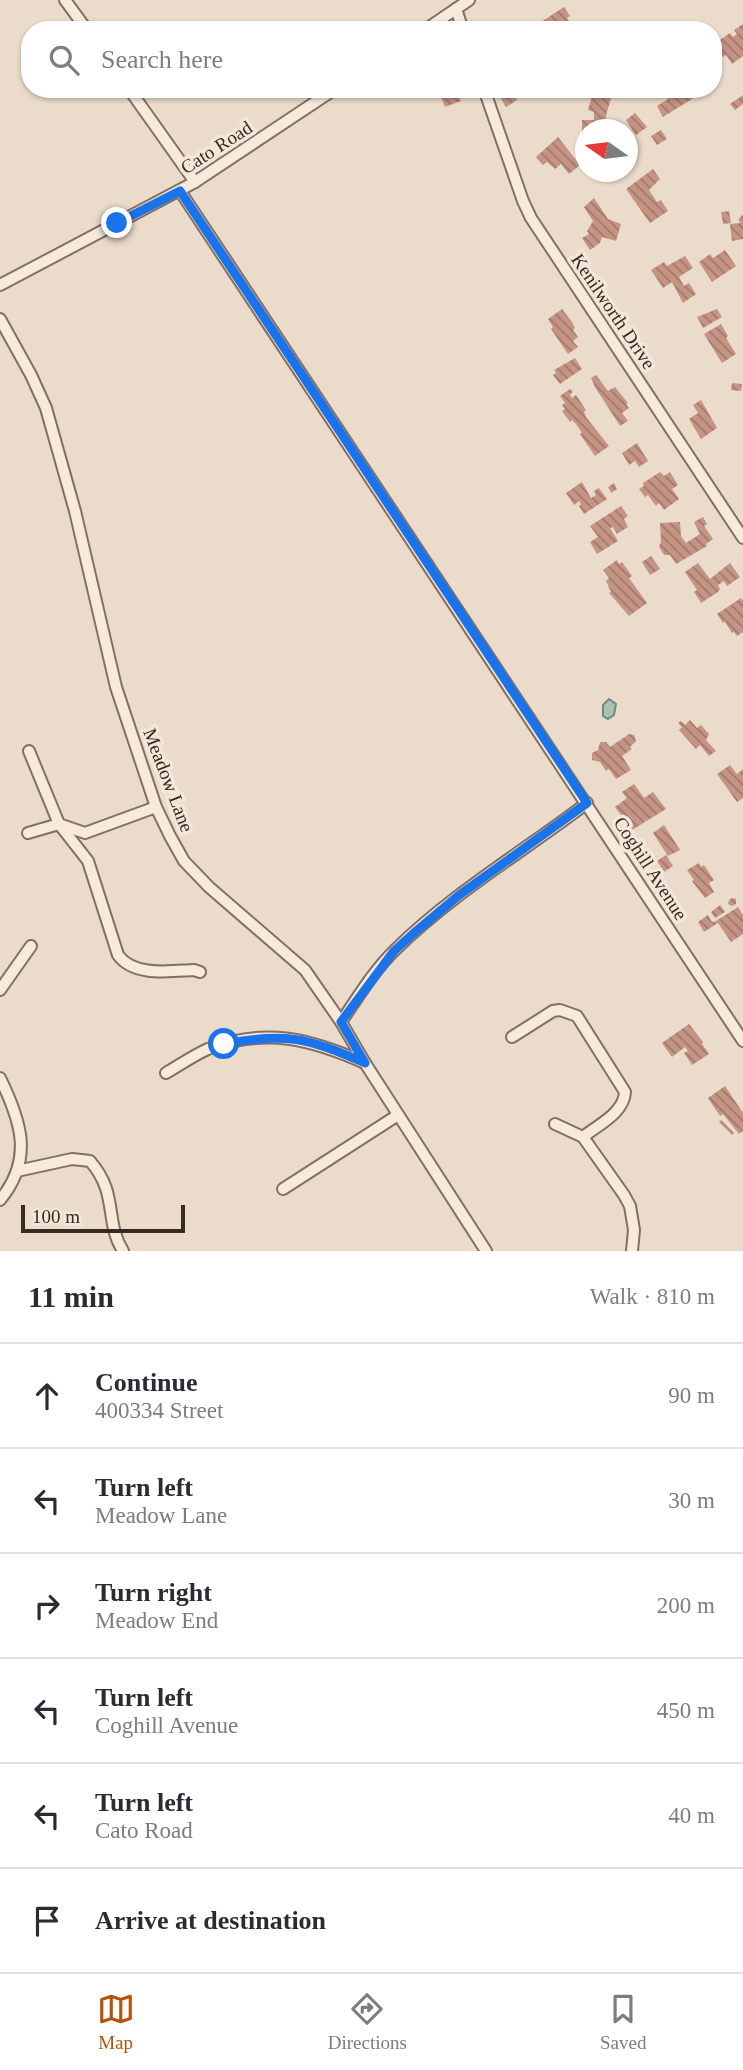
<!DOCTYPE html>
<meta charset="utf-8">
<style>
body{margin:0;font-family:"Times New Roman",serif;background:#f2f2f3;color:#2b2b33}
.compass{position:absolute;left:575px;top:119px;width:63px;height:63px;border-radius:50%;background:#fff;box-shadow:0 2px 5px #0004;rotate:284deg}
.scale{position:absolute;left:21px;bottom:18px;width:164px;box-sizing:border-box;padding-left:7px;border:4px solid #382922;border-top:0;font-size:19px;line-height:24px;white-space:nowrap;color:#382922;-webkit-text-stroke:5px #f3e7d9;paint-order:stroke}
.stop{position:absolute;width:21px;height:21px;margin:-16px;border:5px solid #1a73e8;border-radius:50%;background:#fff}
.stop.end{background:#1a73e8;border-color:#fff;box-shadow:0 2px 7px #0008}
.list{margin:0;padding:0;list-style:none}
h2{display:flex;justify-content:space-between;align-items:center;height:91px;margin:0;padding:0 28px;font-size:30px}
h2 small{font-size:23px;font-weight:400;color:#7c7c81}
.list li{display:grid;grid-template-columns:46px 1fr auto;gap:21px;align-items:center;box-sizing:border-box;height:105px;padding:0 28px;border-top:2px solid #e1e1e2}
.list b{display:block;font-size:26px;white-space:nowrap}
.list p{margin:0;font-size:23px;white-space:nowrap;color:#7c7c81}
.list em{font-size:23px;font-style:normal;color:#7c7c81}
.icon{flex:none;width:38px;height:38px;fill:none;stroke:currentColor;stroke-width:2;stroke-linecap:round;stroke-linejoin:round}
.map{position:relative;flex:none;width:743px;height:1251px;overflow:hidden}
.search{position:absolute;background:#fff;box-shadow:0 2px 5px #0004;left:21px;right:21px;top:21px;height:77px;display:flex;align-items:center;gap:18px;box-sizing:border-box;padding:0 24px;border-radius:28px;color:#7c7c81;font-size:26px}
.sheet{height:721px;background:#fff}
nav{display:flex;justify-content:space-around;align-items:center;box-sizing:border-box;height:98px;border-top:2px solid #e1e1e2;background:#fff;font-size:19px;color:#7c7c81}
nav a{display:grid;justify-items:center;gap:4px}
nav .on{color:#b45309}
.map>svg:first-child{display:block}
.water{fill:url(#water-ripples);stroke:#718d82;stroke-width:2}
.building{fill:url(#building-back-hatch)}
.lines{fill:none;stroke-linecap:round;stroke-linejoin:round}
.minor-casing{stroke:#866e60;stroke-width:14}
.minor{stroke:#f6eadd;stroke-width:10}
.route{stroke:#1a73e8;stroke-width:9}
.labels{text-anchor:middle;stroke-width:7;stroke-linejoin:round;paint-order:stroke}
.street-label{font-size:19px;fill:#382922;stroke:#f3e7d9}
</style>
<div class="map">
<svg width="743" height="1251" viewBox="0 0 743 1251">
<defs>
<pattern id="water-ripples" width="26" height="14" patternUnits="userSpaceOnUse" patternTransform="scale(1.75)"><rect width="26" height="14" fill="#aac0b6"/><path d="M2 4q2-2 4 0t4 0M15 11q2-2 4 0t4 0" fill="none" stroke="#8b9c94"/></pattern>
<pattern id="building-back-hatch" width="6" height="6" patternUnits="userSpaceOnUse" patternTransform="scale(1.75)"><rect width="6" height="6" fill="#c59484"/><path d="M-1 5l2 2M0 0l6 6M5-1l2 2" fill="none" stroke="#a1796c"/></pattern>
</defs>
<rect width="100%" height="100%" fill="#ebdbca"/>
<!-- water -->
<polygon class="water" points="609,699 616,704 614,715 608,719 603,716 603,705"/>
<!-- building -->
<g class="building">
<polygon points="564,7 570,16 567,18 570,23 559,30 542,30 538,24"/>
<polygon points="743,24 743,56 732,64 726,55 723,57 714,44 730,33 733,37 737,34 734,30"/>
<polygon points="429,89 456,89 461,101 445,107 439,92 431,95"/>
<polygon points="594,89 613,92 606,115 606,120 612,120 612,130 586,130 586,137 582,137 582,120 594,120 594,112 588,110"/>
<polygon points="659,89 704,89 705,91 663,117 657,106 668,99"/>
<polygon points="511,90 517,100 506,107 500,97"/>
<polygon points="743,95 743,104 735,110 730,104"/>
<polygon points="635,113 647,127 636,135 626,120"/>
<polygon points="661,130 667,139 657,145 651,136"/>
<polygon points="558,137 580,165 569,174 561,164 555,169 547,162 543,165 536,157"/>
<polygon points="653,169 660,179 649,190 657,202 661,200 668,211 650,223 626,189"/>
<polygon points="594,198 608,219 621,224 616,241 602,237 600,243 590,250 582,238 589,234 587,231 593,221 584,207"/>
<polygon points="729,211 731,223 723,224 721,212"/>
<polygon points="743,214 743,239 732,241 730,224 741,223 738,220"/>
<polygon points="725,250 736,266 712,282 699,262 710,254 713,258"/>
<polygon points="685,256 693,268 679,277 684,286 689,283 696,294 683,303 672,282 663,288 651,270 664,262 667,266"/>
<polygon points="562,309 572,322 575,328 573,330 578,337 573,341 578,347 568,354 551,329 553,327 548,319"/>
<polygon points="717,309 722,317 703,328 697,317"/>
<polygon points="721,324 728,336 726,338 736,354 722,363 704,334"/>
<polygon points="575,358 582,369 560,384 553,375 556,373 554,370"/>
<polygon points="596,375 608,391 615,387 628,403 626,404 629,408 622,413 628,421 620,426 595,387 591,378"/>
<polygon points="732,383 742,384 741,391 731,390"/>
<polygon points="570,389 573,392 570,394 572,398 576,395 586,410 584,412 586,417 609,446 595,456 580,434 582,433 576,424 572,420 570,422 562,411 565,409 562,405 565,403 560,396"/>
<polygon points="701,400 717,428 701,439 689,419 698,413 693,405"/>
<polygon points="637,443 648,461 639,467 635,461 629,465 622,453"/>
<polygon points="660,472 664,476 670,472 678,485 672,489 679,499 664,510 659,503 656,506 648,495 645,497 639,489 644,486 643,483"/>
<polygon points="582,482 591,498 596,495 594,491 599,488 607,499 584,514 579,506 581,504 579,501 574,505 566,493"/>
<polygon points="614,483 617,489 611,493 608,487"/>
<polygon points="621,506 628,516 624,519 628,527 617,534 613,527 610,528 618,541 597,554 590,542 598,537 590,526"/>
<polygon points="703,517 707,524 704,526 713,539 706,544 707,546 676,564 670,555 664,555 659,547 661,542 660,523 680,522 681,536 686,543 700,534 694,522"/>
<polygon points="651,556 660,569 650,575 642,562"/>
<polygon points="617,560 619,564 622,562 632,576 629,578 647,603 629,616 609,593 611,592 606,581 609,578 603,570"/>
<polygon points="698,563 710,579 730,563 740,577 727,586 724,581 718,585 720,589 718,592 701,603 694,592 697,590 685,572"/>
<polygon points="741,598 743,601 743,632 737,636 734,632 732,633 725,622 727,620 723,623 717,614"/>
<polygon points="690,720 697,728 701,725 709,734 706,740 716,751 709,756 700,745 696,749 679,730 682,727 678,723 681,721 685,725"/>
<polygon points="629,734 634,735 636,741 630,747 632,749 622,756 631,770 616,779 609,769 606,771 600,762 592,760 592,753 598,750 600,742 606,742 610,747"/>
<polygon points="730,765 737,774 743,769 743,798 737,802 717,774"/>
<polygon points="634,784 644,798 653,792 666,809 632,830 615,807 627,798 622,792"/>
<polygon points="664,825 680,850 668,856 653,833"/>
<polygon points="666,855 673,866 664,872 657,861"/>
<polygon points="699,863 701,867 704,865 714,880 709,883 714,892 705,898 692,881 694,880 687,870"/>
<polygon points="732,898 736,899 736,904 732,906 728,904 729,900"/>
<polygon points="720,905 725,912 715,918 711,912"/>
<polygon points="738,907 743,915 743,934 731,942 718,923 704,932 698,922 708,915 712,922 716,921"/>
<polygon points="689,1024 703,1042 702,1044 709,1054 692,1065 684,1053 688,1051 685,1047 672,1057 662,1043"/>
<polygon points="725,1086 743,1113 743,1131 739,1134 723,1114 720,1116 708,1098"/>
<polygon points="721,1120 734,1133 732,1135 719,1122"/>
</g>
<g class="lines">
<!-- minor casing -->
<g class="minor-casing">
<g id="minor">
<polyline points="65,0 87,30"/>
<polyline points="456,9 463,30"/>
<polyline points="425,30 469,0"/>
<polyline points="129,89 195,182"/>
<polyline points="484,89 523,201 531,218 743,538"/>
<polyline points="180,191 743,1041"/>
<polyline points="0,285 195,182 335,89"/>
<polyline points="0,319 31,375 46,408 75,511 116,687 156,807 170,836 184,861 209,887 305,970 341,1022 365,1063 486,1251"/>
<path d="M29,751L59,824L88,861L118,955C134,977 170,971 194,970L200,972"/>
<polyline points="28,833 59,824 85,833 156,807"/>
<polyline points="0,990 31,946"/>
<path d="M341,1022C358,997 374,970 396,949C453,893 524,851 587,803"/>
<path d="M512,1037L553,1011L560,1010L577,1016L625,1092C624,1113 598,1125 583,1137"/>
<path d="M166,1073C180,1065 194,1055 208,1049C266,1027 311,1039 365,1063"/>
<path d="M0,1078C21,1121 34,1159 0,1200"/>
<polyline points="555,1124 583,1137 624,1195 630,1206 634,1230 632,1251"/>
<path d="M17,1171L72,1159L90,1161C119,1194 104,1221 123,1251"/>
<polyline points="283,1189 398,1115"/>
</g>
</g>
<!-- minor -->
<use href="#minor" class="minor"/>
</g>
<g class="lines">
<!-- route -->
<path class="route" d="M117,223L180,191L587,803L458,896L414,933L394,951L341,1022L365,1063C308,1038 285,1032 224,1044"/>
</g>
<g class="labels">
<!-- street labels -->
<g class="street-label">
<text transform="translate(216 147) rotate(-33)" y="7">Cato Road</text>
<text transform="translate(614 311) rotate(56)" y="7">Kenilworth Drive</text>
<text transform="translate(169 780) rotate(69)" y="7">Meadow Lane</text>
<text transform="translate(651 868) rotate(57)" y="7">Coghill Avenue</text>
</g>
</g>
</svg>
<svg class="compass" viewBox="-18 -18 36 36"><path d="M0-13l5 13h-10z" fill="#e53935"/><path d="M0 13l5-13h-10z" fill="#7c7c81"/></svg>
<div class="scale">100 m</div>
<div class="stop" style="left:224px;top:1044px"></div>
<div class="stop end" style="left:117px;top:223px"></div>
<div class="search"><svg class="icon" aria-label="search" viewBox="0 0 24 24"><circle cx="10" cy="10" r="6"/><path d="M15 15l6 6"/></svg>Search here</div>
</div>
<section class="sheet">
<h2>11 min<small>Walk · 810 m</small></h2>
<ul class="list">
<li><svg class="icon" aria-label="ahead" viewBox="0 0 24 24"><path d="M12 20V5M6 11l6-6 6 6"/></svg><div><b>Continue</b><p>400334 Street</p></div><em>90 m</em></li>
<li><svg class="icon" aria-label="left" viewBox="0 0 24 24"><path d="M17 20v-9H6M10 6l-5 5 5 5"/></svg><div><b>Turn left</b><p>Meadow Lane</p></div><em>30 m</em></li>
<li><svg class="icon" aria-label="right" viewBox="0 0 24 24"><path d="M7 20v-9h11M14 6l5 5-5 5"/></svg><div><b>Turn right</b><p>Meadow End</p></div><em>200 m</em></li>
<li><svg class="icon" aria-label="left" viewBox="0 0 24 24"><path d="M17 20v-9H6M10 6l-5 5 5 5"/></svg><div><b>Turn left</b><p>Coghill Avenue</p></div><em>450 m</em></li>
<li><svg class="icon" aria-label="left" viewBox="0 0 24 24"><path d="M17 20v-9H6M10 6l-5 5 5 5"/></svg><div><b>Turn left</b><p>Cato Road</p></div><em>40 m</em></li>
<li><svg class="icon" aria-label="arrive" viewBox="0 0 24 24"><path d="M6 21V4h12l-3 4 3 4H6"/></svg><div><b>Arrive at destination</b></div></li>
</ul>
</section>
<nav>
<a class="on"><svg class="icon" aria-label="map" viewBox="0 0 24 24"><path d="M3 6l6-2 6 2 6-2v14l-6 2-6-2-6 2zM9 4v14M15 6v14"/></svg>Map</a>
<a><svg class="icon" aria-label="directions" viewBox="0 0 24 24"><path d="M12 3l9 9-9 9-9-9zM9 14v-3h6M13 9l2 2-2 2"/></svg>Directions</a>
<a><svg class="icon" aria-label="saved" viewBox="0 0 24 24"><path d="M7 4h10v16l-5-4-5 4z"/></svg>Saved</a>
</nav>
